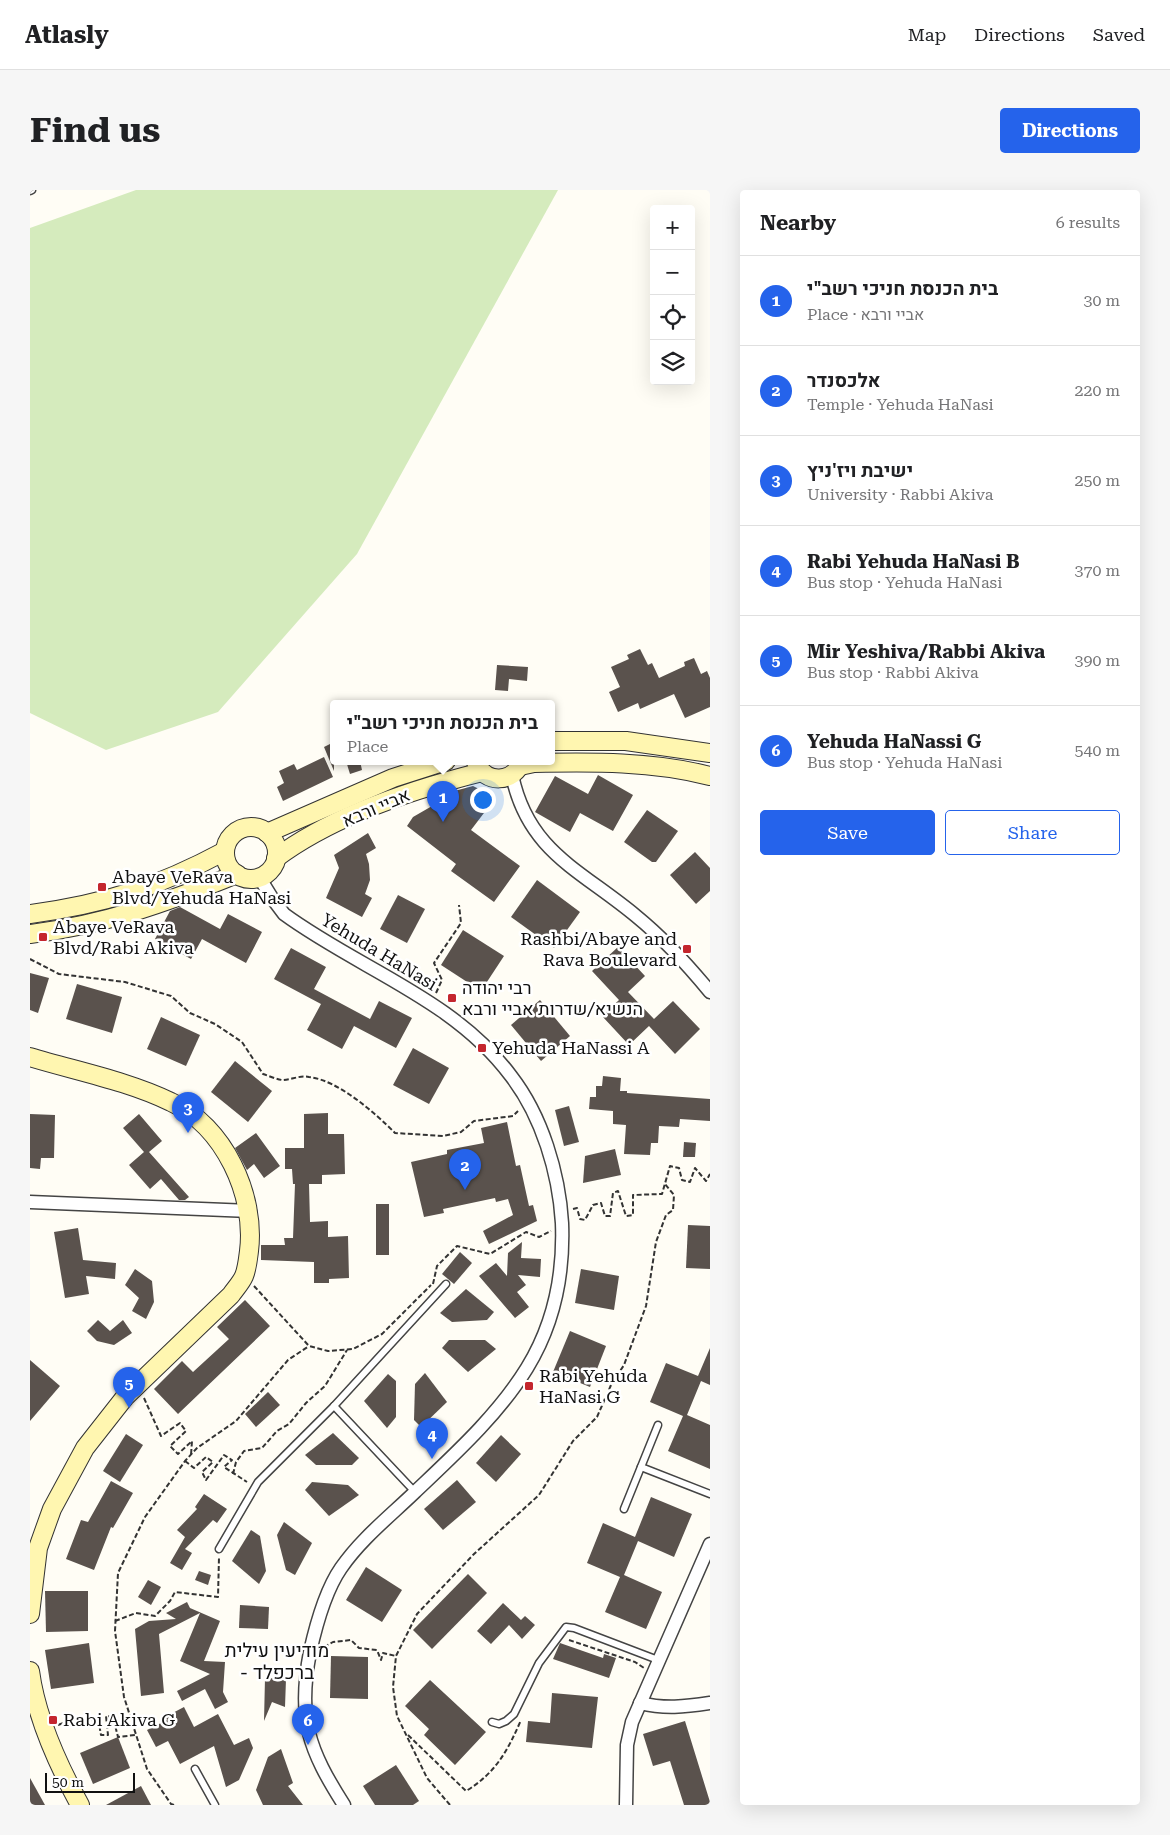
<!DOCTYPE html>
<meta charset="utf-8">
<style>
body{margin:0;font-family:"Roboto Serif",Heebo,serif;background:#f6f6f6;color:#202124}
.controls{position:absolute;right:15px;top:15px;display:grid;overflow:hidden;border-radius:5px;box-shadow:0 5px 20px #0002}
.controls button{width:45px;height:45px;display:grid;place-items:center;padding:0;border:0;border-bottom:1px solid #e0e0e0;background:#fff;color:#202124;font:25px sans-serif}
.scale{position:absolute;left:15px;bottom:12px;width:90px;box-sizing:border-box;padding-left:5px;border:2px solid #111;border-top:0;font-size:14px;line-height:18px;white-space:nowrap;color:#111;-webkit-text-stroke:4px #fff;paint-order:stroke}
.you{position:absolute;left:452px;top:609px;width:18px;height:18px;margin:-12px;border:4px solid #fff;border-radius:50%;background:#1a73e8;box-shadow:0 0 0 8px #1a73e833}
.badge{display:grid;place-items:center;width:32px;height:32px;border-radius:50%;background:#2563eb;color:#fff;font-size:16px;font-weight:700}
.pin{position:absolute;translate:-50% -41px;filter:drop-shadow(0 1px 2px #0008)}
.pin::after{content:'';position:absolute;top:26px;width:18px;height:15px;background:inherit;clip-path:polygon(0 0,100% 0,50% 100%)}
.popup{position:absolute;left:300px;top:510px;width:225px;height:65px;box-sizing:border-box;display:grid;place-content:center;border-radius:5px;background:#fff;filter:drop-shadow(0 1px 4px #0005);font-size:16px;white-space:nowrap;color:#757577}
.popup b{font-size:19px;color:#202124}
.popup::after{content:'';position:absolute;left:50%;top:100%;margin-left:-10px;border:10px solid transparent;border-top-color:#fff}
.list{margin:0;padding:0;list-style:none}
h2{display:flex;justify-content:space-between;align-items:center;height:65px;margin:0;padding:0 20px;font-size:21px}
h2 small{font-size:16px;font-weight:400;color:#757577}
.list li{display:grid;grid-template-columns:32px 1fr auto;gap:15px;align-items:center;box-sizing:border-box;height:90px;padding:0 20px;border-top:1px solid #e0e0e0}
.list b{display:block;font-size:19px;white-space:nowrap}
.list p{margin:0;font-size:16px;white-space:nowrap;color:#757577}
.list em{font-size:16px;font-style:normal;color:#757577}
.actions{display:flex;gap:10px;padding:15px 20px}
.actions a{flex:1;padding:11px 0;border:1px solid #2563eb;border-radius:5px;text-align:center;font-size:18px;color:#2563eb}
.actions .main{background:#2563eb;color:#fff}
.icon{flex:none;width:28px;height:28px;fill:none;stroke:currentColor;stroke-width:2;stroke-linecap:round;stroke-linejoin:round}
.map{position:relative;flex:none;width:680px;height:1615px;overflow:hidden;border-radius:5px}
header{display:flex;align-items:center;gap:30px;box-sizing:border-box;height:70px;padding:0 25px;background:#fff;border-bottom:1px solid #e0e0e0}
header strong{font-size:24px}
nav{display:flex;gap:28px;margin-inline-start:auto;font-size:18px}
.intro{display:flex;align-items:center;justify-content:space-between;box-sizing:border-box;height:120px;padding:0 30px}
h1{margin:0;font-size:35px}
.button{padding:12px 22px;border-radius:5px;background:#2563eb;color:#fff;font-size:18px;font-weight:700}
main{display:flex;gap:30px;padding:0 30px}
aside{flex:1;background:#fff;border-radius:5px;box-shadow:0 5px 20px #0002}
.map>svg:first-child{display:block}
.green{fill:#d5ebbd}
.building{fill:#5a524d}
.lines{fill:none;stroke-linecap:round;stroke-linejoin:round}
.lane-casing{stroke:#444;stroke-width:9}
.street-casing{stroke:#444;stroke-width:15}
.secondary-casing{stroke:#333;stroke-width:20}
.path{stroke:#333;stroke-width:2;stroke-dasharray:5 2.5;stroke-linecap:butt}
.lane{stroke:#fff;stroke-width:6}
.street{stroke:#fff;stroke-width:12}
.secondary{stroke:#fff6b0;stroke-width:18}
.poi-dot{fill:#c4262e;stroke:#fff;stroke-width:2}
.labels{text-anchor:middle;stroke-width:5;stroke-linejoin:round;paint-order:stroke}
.street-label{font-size:18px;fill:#111;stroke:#fff}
.poi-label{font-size:18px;fill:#111;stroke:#fff;text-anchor:start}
.neighbourhood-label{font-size:19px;fill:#111;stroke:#fff}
</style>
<header>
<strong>Atlasly</strong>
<nav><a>Map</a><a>Directions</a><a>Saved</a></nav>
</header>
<div class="intro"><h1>Find us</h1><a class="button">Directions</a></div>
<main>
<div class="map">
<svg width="680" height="1615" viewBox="0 0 680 1615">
<rect width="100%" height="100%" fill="#fffdf5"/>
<!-- green -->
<polygon class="green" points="106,0 528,0 327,364 188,522 76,560 0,523 0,38"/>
<!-- building -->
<g class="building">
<polygon points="610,459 618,475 622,473 629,488 655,476 654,472 664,468 671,484 677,481 680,488 680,517 655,528 644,504 610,519 608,513 588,522 579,502 590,497 581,477 599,469 597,465"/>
<polygon points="467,475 498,477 497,491 479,489 478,501 465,500"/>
<polygon points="304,552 304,581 294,557"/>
<polygon points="294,567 303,587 253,611 247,597 254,593 249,581 264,574 267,580"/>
<polygon points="316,571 330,571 332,580 320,584"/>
<polygon points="568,585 603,605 583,641 550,623 540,642 505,622 525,586 558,604"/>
<polygon points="443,596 451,600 458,610 457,619 441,640 490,676 464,712 421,681 426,674 377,636 383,627 409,612 417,603"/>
<polygon points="617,620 648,641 626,672 622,672 594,652"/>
<polygon points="338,643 346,658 336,664 339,674 340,690 335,704 342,708 332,727 296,708 309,678 304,665"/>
<polygon points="665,662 680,678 680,701 666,714 640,685"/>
<polygon points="507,690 550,722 524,758 481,727"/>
<polygon points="368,705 395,719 377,753 350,739"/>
<polygon points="150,717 190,739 198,724 232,742 216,773 172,749 161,769 125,749 140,721"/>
<polygon points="433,740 474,766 451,801 411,775"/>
<polygon points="588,757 615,786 598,802 624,829 643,811 670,839 645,864 619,836 599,855 572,826 589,810 562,781"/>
<polygon points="261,758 296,777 284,799 340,829 349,811 382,828 366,858 324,836 312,859 277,840 291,814 244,789"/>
<polygon points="0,783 19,788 8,823 0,820"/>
<polygon points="47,794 92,807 82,843 36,829"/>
<polygon points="510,810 540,846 511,871 481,835"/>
<polygon points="131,827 170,845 156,876 117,859"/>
<polygon points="383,858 419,878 399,914 363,895"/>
<polygon points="205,871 242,901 218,932 181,902"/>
<polygon points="573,886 591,888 590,901 597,901 597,903 680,909 680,931 650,929 649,937 629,936 628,953 621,953 620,965 594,964 596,935 583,934 583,921 559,919 560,907 566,907 566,896 572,896"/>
<polygon points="539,916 549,952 534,956 525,920"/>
<polygon points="298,923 298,944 314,944 315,984 292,985 292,994 279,994 280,1032 298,1031 298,1047 318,1046 319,1088 299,1089 299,1093 284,1093 284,1072 231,1070 231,1055 255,1055 254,1048 263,1048 265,994 263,994 262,979 255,979 255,958 274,958 274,924"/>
<polygon points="0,924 25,925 24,968 11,968 10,979 0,978"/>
<polygon points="109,924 132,951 119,962 159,1007 155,1010 149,1010 131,989 120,999 99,975 114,962 93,938"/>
<polygon points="477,932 486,976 490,975 499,1016 503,1015 507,1031 459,1054 453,1041 483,1025 478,1009 466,1012 465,1008 413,1019 414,1023 394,1027 381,972 417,964 417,960 454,953 451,938"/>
<polygon points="226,943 250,976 234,988 224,974 217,980 205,958"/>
<polygon points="654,952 666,953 665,967 653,967"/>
<polygon points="585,959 591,985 553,993 555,966"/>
<rect x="346" y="1014" width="13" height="51"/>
<polygon points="658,1035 680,1036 680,1079 656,1078"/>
<polygon points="48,1038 53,1070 86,1073 85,1089 56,1086 59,1104 35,1108 24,1042"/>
<polygon points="492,1052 491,1068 511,1069 510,1087 488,1085 496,1095 487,1102 499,1117 485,1128 449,1086 466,1073 477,1086 478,1063"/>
<polygon points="430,1062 442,1073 424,1094 412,1084"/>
<polygon points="105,1079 122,1091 124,1112 116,1129 102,1121 109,1108 95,1095"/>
<polygon points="551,1079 589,1086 584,1120 545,1113"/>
<polygon points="436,1099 464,1122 457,1130 422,1132 410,1123"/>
<polygon points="215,1110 240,1136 148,1224 124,1199 152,1171 163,1182 199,1149 187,1137"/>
<polygon points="68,1130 80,1141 93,1130 102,1143 84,1155 67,1151 57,1141"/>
<polygon points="540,1141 576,1156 560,1197 523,1182"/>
<polygon points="419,1150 455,1150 466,1159 438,1182 412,1158"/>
<polygon points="680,1158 680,1195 671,1191 657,1225 680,1235 680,1279 638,1261 653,1226 620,1212 636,1173 668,1186"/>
<polygon points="0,1170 30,1196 0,1231"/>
<polygon points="395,1183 417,1212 391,1237 384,1230 385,1194"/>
<polygon points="358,1184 366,1191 366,1227 357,1238 334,1211"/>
<polygon points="238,1202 250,1215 226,1237 215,1224"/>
<polygon points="303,1243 329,1268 322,1275 286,1275 275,1265"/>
<polygon points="96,1244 113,1255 90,1292 73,1281"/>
<polygon points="471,1245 491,1264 466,1292 446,1273"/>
<polygon points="427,1290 446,1312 413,1340 394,1319"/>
<polygon points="81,1291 103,1303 83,1338 81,1337 64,1380 36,1369 51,1330 58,1332"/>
<polygon points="282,1292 318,1295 329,1305 299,1326 275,1300"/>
<polygon points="174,1304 197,1319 187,1333 183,1330 155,1359 162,1363 152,1380 140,1373 155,1347 147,1340 167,1319 165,1317"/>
<polygon points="621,1307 662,1324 644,1367 608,1351 594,1385 632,1402 616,1439 575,1422 590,1387 557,1373 573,1333 605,1347"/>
<polygon points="254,1332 282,1353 265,1385 256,1380 247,1345"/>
<polygon points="221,1340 230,1346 236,1381 229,1394 202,1371"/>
<polygon points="336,1377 372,1400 352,1432 316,1410"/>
<polygon points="169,1381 181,1385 178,1395 165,1390"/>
<polygon points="438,1384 457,1403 402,1459 383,1440"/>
<polygon points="118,1390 131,1397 121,1415 108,1407"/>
<polygon points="15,1401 58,1401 58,1441 16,1442"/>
<polygon points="157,1412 160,1418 190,1431 174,1471 195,1472 193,1502 198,1512 185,1519 175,1499 152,1511 147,1501 180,1484 150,1471 170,1423 129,1444 134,1503 111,1506 105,1439 119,1431 146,1429 136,1423"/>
<polygon points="473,1413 491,1430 495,1426 505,1435 492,1449 479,1435 461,1454 447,1441"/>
<polygon points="210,1415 239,1417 238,1439 209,1438"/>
<polygon points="59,1453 64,1493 21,1499 15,1460"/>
<polygon points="530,1453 573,1468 574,1464 586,1468 579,1488 523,1469"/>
<polygon points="301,1466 338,1467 338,1509 300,1508"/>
<polygon points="235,1488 256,1489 255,1517 242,1512 234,1531"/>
<polygon points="400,1490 456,1542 425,1575 394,1545 399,1539 375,1516"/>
<polygon points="522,1503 568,1507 562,1558 496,1552 498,1531 520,1533"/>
<polygon points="154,1517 164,1537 188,1524 204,1555 219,1548 223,1558 209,1590 196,1597 184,1556 150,1574 138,1551 126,1557 117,1540 137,1530 135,1527"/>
<polygon points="655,1531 680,1612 680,1615 654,1615 640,1571 623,1576 613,1544"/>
<polygon points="88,1547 100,1578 63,1594 50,1563"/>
<polygon points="251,1559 263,1593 258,1596 273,1615 233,1615 226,1600 238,1567"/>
<polygon points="366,1575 389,1611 383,1615 345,1615 333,1596"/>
<polygon points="0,1588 15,1615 0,1615"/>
<polygon points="111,1596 121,1615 76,1615"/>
</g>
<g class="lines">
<!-- lane casing -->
<g class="lane-casing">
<g id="lane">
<polyline points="0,1 2,0"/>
<polyline points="304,1216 385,1302"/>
<polyline points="611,1277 680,1304"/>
<polyline points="594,1319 628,1235"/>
<polyline points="189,1359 228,1292 304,1216 416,1094"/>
<polyline points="462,1532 469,1534 476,1531 484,1524 509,1473 536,1437 544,1438 628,1470"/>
<polyline points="165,1579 185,1615"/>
</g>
</g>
<!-- street casing -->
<g class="street-casing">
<g id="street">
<path d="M482,585C498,662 551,680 606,726C633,748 657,774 680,802"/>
<path d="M229,687L242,708L254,724C329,779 424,809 481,886C512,926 529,983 532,1033C534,1084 524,1134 497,1178C468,1225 425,1264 385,1302C359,1327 331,1349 311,1378C295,1401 286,1435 280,1462C267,1529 279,1560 314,1615"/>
<polyline points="0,1012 220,1021"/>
<path d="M610,1513C634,1519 655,1517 680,1513"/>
<polyline points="596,1615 597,1555 602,1532 680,1354"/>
</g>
</g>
<!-- secondary casing -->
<g class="secondary-casing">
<g id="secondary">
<polyline points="522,551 596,551 680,563"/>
<path d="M446,572C455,595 484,593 492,571"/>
<path d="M490,576L504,573C563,572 622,571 680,586"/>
<circle cx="221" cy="663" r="26"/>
<polyline points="237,643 363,588 416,571"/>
<path d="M246,668C302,626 384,599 452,582"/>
<path d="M0,724C75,714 128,697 195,661"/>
<path d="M0,744C74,735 138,712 207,684"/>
<path d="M0,867C46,881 98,891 141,912C194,936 226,1005 219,1061C218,1069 217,1079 214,1086C211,1093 205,1099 201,1105L95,1207L55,1258L22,1319L8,1358L0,1424"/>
<path d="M0,1481C6,1527 28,1575 50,1615"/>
</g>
</g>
<!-- path -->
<g class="path">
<path d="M0,769L29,784L95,792L141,806L160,823L185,834L212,852L233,884C239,886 246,889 252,890C261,890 270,885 279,887C308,890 345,923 365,943L413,946L431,942L444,931L483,926L488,921"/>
<polyline points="406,803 412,790 404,773 431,733 429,715"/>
<polyline points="543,1019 547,1018 550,1029 555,1030 563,1015 571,1013 575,1026 580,1026 583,1003 588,1001 596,1026 603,1025 603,1005 632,1004 640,976 649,978 652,990 660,992 665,978 676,991 680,984"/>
<polyline points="403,1094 407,1076 427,1056 460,1064 496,1042 509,1047 521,1041"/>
<polyline points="224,1096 279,1156 298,1161 323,1159 352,1144 401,1095"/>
<polyline points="114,1208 131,1246 150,1233 156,1241 140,1256 148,1264 162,1251 161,1265"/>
<polyline points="155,1271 164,1278 176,1267 183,1272 172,1282 176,1290 194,1265 202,1270 194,1277 217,1292"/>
<polyline points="203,1284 206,1272 214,1261 232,1258 247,1241 259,1234 276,1213 295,1196 317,1160"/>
<polyline points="85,1431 106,1423 125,1426 140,1411 145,1402 188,1407 189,1367"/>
<polyline points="539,1450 605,1472 614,1478"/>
<polyline points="294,1457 303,1452 321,1450 329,1458 347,1460 351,1470 353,1463 366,1466"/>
<polyline points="28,1535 44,1529 53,1535 68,1528 71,1545 78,1545 76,1526 83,1527 88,1547 105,1545"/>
<path d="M378,1545L436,1601C466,1583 478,1560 491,1530"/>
<polyline points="144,1615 141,1614 117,1579 94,1507 85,1441 88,1383 115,1327 155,1271 167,1258 206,1231 258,1170 279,1156"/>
<polyline points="420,1615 397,1588 367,1526 363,1497 366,1466 387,1424 444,1364 509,1305 543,1251 567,1227 581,1195 594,1175 616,1116 626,1052 636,1025 643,1020 644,1005 635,994"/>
</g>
<!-- lane -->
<use href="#lane" class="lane"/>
<!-- street -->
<use href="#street" class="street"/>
<!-- secondary -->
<use href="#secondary" class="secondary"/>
</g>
<!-- markers -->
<g class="poi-dot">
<rect x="67" y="692" width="10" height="10" rx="2.5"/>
<rect x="8" y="742" width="10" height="10" rx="2.5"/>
<rect x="652" y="754" width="10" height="10" rx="2.5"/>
<rect x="417" y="803" width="10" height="10" rx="2.5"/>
<rect x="447" y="853" width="10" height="10" rx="2.5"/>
<rect x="494" y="1191" width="10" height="10" rx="2.5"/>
<rect x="18" y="1525" width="10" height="10" rx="2.5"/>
</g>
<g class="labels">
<!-- street labels -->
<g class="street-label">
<text transform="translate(346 618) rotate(-23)" y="6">אביי ורבא</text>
<text transform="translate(349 762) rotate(31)" y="6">Yehuda HaNasi</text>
</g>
<!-- poi labels -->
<g class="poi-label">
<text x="82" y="693">Abaye VeRava<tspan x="82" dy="21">Blvd/Yehuda HaNasi</tspan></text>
<text x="23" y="743">Abaye VeRava<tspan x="23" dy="21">Blvd/Rabi Akiva</tspan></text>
<text x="647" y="755" text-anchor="end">Rashbi/Abaye and<tspan x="647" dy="21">Rava Boulevard</tspan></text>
<text x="432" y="804">רבי יהודה<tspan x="432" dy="21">הנשיא/שדרות אביי ורבא</tspan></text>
<text x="462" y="864">Yehuda HaNassi A</text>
<text x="509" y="1192">Rabi Yehuda<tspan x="509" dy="21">HaNasi G</tspan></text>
<text x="33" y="1536">Rabi Akiva G</text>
</g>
<!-- neighbourhood labels -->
<g class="neighbourhood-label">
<text x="247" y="1467">מודיעין עילית<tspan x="247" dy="22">- ברכפלד</tspan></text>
</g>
</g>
</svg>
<div class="controls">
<button>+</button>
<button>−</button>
<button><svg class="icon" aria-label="locate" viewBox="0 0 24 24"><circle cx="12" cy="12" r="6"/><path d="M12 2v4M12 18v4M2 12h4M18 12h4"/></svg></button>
<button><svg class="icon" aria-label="layers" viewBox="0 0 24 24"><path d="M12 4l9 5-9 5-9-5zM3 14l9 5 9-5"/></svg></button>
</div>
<div class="scale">50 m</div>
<div class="you"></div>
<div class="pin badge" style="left:413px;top:632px">1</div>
<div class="popup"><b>בית הכנסת חניכי רשב&quot;י</b>Place</div>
<div class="pin badge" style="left:435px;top:1000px">2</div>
<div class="pin badge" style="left:158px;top:943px">3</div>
<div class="pin badge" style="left:402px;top:1269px">4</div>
<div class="pin badge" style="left:99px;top:1218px">5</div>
<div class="pin badge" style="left:278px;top:1555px">6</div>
</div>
<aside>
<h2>Nearby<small>6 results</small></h2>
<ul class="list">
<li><span class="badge">1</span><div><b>בית הכנסת חניכי רשב&quot;י</b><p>Place · אביי ורבא</p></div><em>30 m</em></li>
<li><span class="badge">2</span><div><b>אלכסנדר</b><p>Temple · Yehuda HaNasi</p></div><em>220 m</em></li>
<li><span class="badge">3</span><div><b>ישיבת ויז'ניץ</b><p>University · Rabbi Akiva</p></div><em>250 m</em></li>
<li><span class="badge">4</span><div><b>Rabi Yehuda HaNasi B</b><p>Bus stop · Yehuda HaNasi</p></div><em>370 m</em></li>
<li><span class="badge">5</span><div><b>Mir Yeshiva/Rabbi Akiva</b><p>Bus stop · Rabbi Akiva</p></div><em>390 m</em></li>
<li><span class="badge">6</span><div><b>Yehuda HaNassi G</b><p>Bus stop · Yehuda HaNasi</p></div><em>540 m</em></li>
</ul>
<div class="actions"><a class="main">Save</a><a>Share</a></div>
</aside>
</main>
